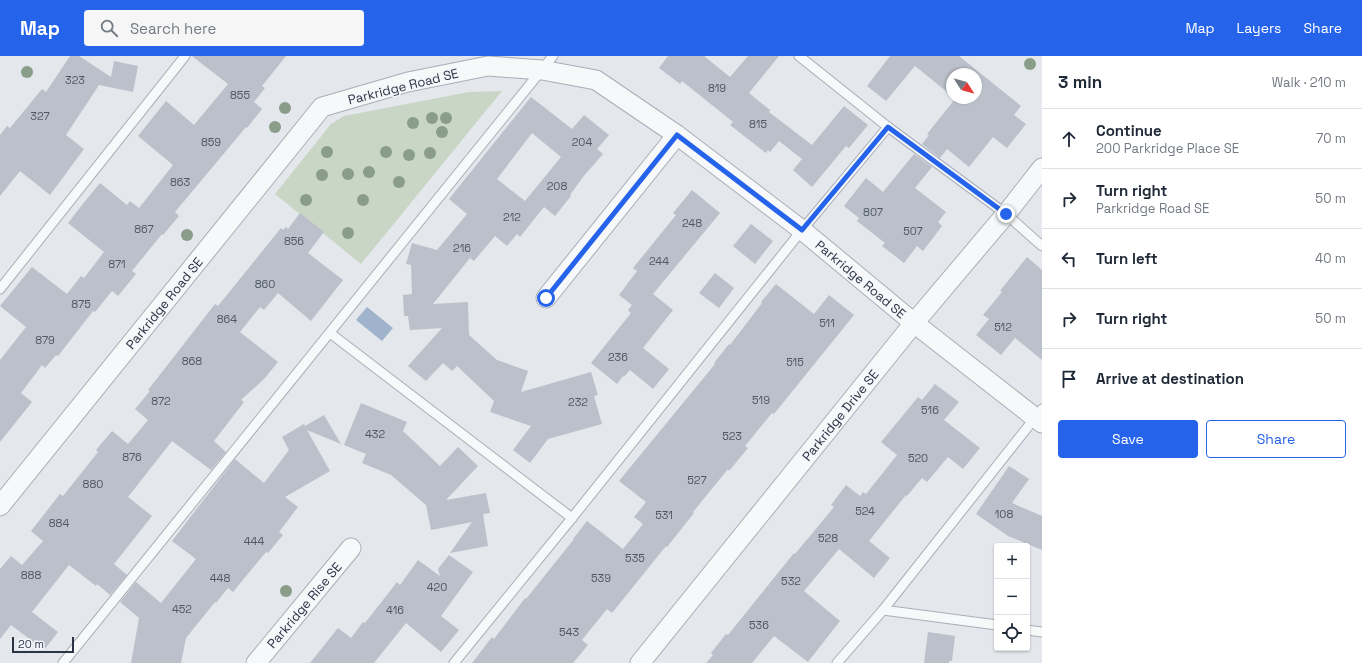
<!DOCTYPE html>
<meta charset="utf-8">
<style>
body{margin:0;font-family:"Space Grotesk",sans-serif;background:#f6f6f7;color:#1f2937}
.controls{position:absolute;right:12px;bottom:12px;display:grid;overflow:hidden;border-radius:4px;box-shadow:0 1px 3px #0004}
.controls button{width:36px;height:36px;display:grid;place-items:center;padding:0;border:0;border-bottom:1px solid #e0e1e3;background:#fff;color:#1f2937;font:20px sans-serif}
.compass{position:absolute;left:946px;top:12px;width:36px;height:36px;border-radius:50%;background:#fff;box-shadow:0 1px 3px #0004;rotate:126deg}
.scale{position:absolute;left:12px;bottom:10px;width:62px;box-sizing:border-box;padding-left:4px;border:2px solid #2b3445;border-top:0;font-size:11px;line-height:14px;white-space:nowrap;color:#2b3445;-webkit-text-stroke:3px #f4f6f9;paint-order:stroke}
.stop{position:absolute;width:12px;height:12px;margin:-9px;border:3px solid #2563eb;border-radius:50%;background:#fff}
.stop.end{background:#2563eb;border-color:#fff;box-shadow:0 1px 4px #0008}
.list{margin:0;padding:0;list-style:none}
h2{display:flex;justify-content:space-between;align-items:center;height:52px;margin:0;padding:0 16px;font-size:17px}
h2 small{font-size:13px;font-weight:400;color:#747a83}
.list li{display:grid;grid-template-columns:26px 1fr auto;gap:12px;align-items:center;box-sizing:border-box;height:60px;padding:0 16px;border-top:1px solid #e0e1e3}
.list b{display:block;font-size:15px;white-space:nowrap}
.list p{margin:0;font-size:13px;white-space:nowrap;color:#747a83}
.list em{font-size:13px;font-style:normal;color:#747a83}
.actions{display:flex;gap:8px;padding:12px 16px}
.actions a{flex:1;padding:9px 0;border:1px solid #2563eb;border-radius:4px;text-align:center;font-size:14px;color:#2563eb}
.actions .main{background:#2563eb;color:#fff}
.icon{flex:none;width:22px;height:22px;fill:none;stroke:currentColor;stroke-width:2;stroke-linecap:round;stroke-linejoin:round}
.map{position:relative;flex:none;width:1042px;height:607px;overflow:hidden}
header{display:flex;align-items:center;gap:24px;box-sizing:border-box;height:56px;padding:0 20px;background:#2563eb;color:#fff}
header strong{font-size:19px}
nav{display:flex;gap:22px;margin-inline-start:auto;font-size:14px}
.search{width:280px;height:36px;background:#f6f6f7;display:flex;align-items:center;gap:10px;box-sizing:border-box;padding:0 14px;border-radius:4px;color:#747a83;font-size:15px}
main{display:flex}
aside{flex:1;background:#fff}
.map>svg:first-child{display:block}
.green{fill:#c9d6c5}
.water{fill:#9fb4cc}
.building{fill:#bbc0ca;fill-rule:evenodd}
.lines{fill:none;stroke-linecap:round;stroke-linejoin:round}
.service-casing{stroke:#a9aeb7;stroke-width:11}
.minor-casing{stroke:#a9aeb7;stroke-width:21}
.service{stroke:#f7f8fa;stroke-width:9}
.minor{stroke:#f7f8fa;stroke-width:19}
.tree{fill:#899d89}
.route{stroke:#2563eb;stroke-width:5}
.labels{text-anchor:middle;stroke-width:3;stroke-linejoin:round;paint-order:stroke}
.number-label{font-size:11px;fill:#4f5766}
.street-label{font-size:13px;fill:#2b3445;stroke:#f4f6f9}
</style>
<header>
<strong>Map</strong>
<div class="search"><svg class="icon" aria-label="search" viewBox="0 0 24 24"><circle cx="10" cy="10" r="6"/><path d="M15 15l6 6"/></svg>Search here</div>
<nav><a>Map</a><a>Layers</a><a>Share</a></nav>
</header>
<main>
<div class="map">
<svg width="1042" height="607" viewBox="0 0 1042 607">
<rect width="100%" height="100%" fill="#e4e7ec"/>
<!-- green -->
<polygon class="green" points="502,35 361,208 275,138 331,68 344,60 469,36"/>
<!-- water -->
<polygon class="water" points="367,251 393,272 382,285 356,264"/>
<!-- building -->
<g class="building">
<polygon points="70,0 79,0 111,21 114,5 138,10 133,36 99,29 66,79 84,93 50,139 20,115 0,140 0,79 7,70 10,72 42,33 46,36"/>
<polygon points="192,0 286,0 262,30 265,32 254,46 262,53 247,72 246,71 175,156 179,160 163,179 162,178 132,215 136,218 118,240 112,235 95,256 93,255 58,300 56,299 45,312 42,309 21,337 32,346 0,386 0,304 26,271 0,250 32,211 67,238 81,220 84,222 104,196 68,167 82,149 100,127 127,149 130,145 139,152 173,109 138,80 166,45 194,69 228,28"/>
<polygon points="668,0 704,0 730,21 748,0 779,0 749,37 770,54 769,56 812,89 844,50 868,69 849,92 846,90 812,131 793,114 802,103 779,85 770,96 768,94 766,97 730,69 733,66 682,25 680,28 659,12"/>
<polygon points="890,0 959,0 1021,50 1014,59 1026,68 1007,92 993,81 969,111 947,93 940,102 922,88 929,79 927,78 955,43 954,42 976,42 976,18 952,18 952,40 915,10 886,45 867,30"/>
<path d="M531,41L572,73L584,59L609,79L597,93L603,98L583,121L570,139L571,140L555,160L544,151L520,181L517,178L507,190L495,180L474,205L470,202L433,248L468,246L469,279L497,304L528,315L521,336L591,316L598,339L594,340L602,368L548,383L530,407L513,394L531,370L490,356L494,345L457,310L452,315L443,307L426,325L408,310L442,272L411,274L410,275L408,260H404L403,239L412,238L411,209L406,208L412,187L437,194L467,158L449,143ZM532,77L561,101L525,145L497,123Z"/>
<polygon points="914,98 932,111 915,132 946,156 938,166 942,170 923,195 917,190 904,207 882,190 885,187 857,165 859,162 844,150 866,122 883,136"/>
<polygon points="692,134 720,157 653,238 673,254 643,292 669,313 653,333 630,314 624,321 623,320 617,328 591,307 631,257 628,254 632,249 619,239 637,215 633,212 676,159 673,157"/>
<polygon points="300,157 324,176 308,197 343,224 311,265 278,237 264,254 260,251 240,276 278,306 264,323 241,344 244,346 214,385 226,396 211,414 172,385 128,441 152,460 114,508 127,519 110,539 97,528 96,530 69,509 32,556 58,576 44,594 11,569 0,583 0,513 11,500 22,509 43,485 31,475 60,438 63,440 98,396 96,394 112,375 128,388 148,364 135,353 150,335 148,334 215,248 218,250 281,172 283,174 286,171 288,173"/>
<polygon points="751,168 773,185 755,208 733,190"/>
<polygon points="1027,201 1042,214 1042,304 1015,282 1001,299 976,279 989,263 983,259 1002,236 1000,235"/>
<polygon points="715,217 734,232 719,252 699,237"/>
<polygon points="776,228 814,258 829,239 854,259 774,358 772,357 745,390 748,392 729,415 728,413 693,456 694,457 667,491 666,490 612,557 607,553 582,584 588,589 573,607 472,607 492,581 494,583 525,542 526,543 574,483 573,483 587,465 623,493 643,468 634,461 646,446 619,425 715,308 714,307 729,288 730,289 762,247 761,246"/>
<polygon points="935,328 959,346 944,364 980,392 963,413 948,401 927,426 922,422 907,440 906,439 869,485 890,502 874,522 839,493 804,535 840,565 808,606 774,580 752,607 706,607 713,599 711,597 726,578 728,579 794,497 795,498 834,451 831,449 846,429 860,440 863,436 866,438 897,399 881,386 918,341 922,344"/>
<polygon points="361,347 407,366 403,375 440,410 458,391 478,410 446,444 486,437 490,457 483,458 488,490 450,497 472,466 431,474 426,449 391,419 362,407 366,398 344,389"/>
<polygon points="324,359 341,388 307,374 330,415 285,441 298,451 279,476 283,479 268,497 266,496 233,536 228,532 216,547 215,546 186,582 181,607 131,607 139,562 120,546 136,526 161,547 196,503 172,485 235,403 264,427 289,394 282,381 304,368 305,370"/>
<polygon points="1009,410 1029,423 1012,447 1042,460 1042,494 1008,480 976,458"/>
<polygon points="449,499 473,516 441,560 459,574 441,596 406,567 374,607 310,607 338,572 351,582 363,566 365,567 397,526 400,529 418,504 440,520 438,513"/>
<polygon points="928,576 955,580 952,605 949,605 949,607 924,607"/>
</g>
<g class="lines">
<!-- service casing -->
<g class="service-casing">
<g id="service">
<polyline points="799,0 888,71 1006,158 1042,190"/>
<polyline points="0,233 185,0"/>
<polyline points="330,277 572,462"/>
<polyline points="883,554 997,569"/>
<polyline points="1027,574 1042,576"/>
<polyline points="63,607 553,0"/>
<polyline points="454,607 572,462 802,174 888,71"/>
<polyline points="837,607 883,554 1042,353"/>
</g>
</g>
<!-- minor casing -->
<g class="minor-casing">
<g id="minor">
<polyline points="546,242 677,79"/>
<polyline points="0,450 322,51 408,26 488,10 542,14 596,24 677,79 802,174 914,267 1042,367"/>
<polyline points="256,607 351,492"/>
<polyline points="640,607 914,267 1006,158 1042,112"/>
</g>
</g>
<!-- service -->
<use href="#service" class="service"/>
<!-- minor -->
<use href="#minor" class="minor"/>
</g>
<!-- trees -->
<g class="tree">
<circle cx="1030" cy="8" r="6"/>
<circle cx="27" cy="16" r="6"/>
<circle cx="285" cy="52" r="6"/>
<circle cx="432" cy="62" r="6"/>
<circle cx="446" cy="62" r="6"/>
<circle cx="413" cy="67" r="6"/>
<circle cx="275" cy="71" r="6"/>
<circle cx="442" cy="76" r="6"/>
<circle cx="327" cy="96" r="6"/>
<circle cx="386" cy="96" r="6"/>
<circle cx="430" cy="97" r="6"/>
<circle cx="409" cy="99" r="6"/>
<circle cx="369" cy="116" r="6"/>
<circle cx="348" cy="118" r="6"/>
<circle cx="322" cy="119" r="6"/>
<circle cx="399" cy="126" r="6"/>
<circle cx="306" cy="144" r="6"/>
<circle cx="363" cy="144" r="6"/>
<circle cx="348" cy="177" r="6"/>
<circle cx="187" cy="179" r="6"/>
<circle cx="286" cy="535" r="6"/>
</g>
<g class="lines">
<!-- route -->
<polyline class="route" points="546,242 677,79 802,174 888,71 1006,158"/>
</g>
<g class="labels">
<!-- number labels -->
<g class="number-label">
<text x="75" y="28">323</text>
<text x="717" y="36">819</text>
<text x="240" y="43">855</text>
<text x="40" y="64">327</text>
<text x="758" y="72">815</text>
<text x="211" y="90">859</text>
<text x="582" y="90">204</text>
<text x="180" y="130">863</text>
<text x="557" y="134">208</text>
<text x="873" y="160">807</text>
<text x="512" y="165">212</text>
<text x="692" y="171">248</text>
<text x="144" y="177">867</text>
<text x="913" y="179">507</text>
<text x="294" y="189">856</text>
<text x="462" y="196">216</text>
<text x="659" y="209">244</text>
<text x="117" y="212">871</text>
<text x="265" y="232">860</text>
<text x="81" y="252">875</text>
<text x="227" y="267">864</text>
<text x="827" y="271">511</text>
<text x="1003" y="275">512</text>
<text x="45" y="288">879</text>
<text x="618" y="305">236</text>
<text x="192" y="309">868</text>
<text x="795" y="310">515</text>
<text x="761" y="348">519</text>
<text x="161" y="349">872</text>
<text x="578" y="350">232</text>
<text x="930" y="358">516</text>
<text x="375" y="382">432</text>
<text x="732" y="384">523</text>
<text x="132" y="405">876</text>
<text x="918" y="406">520</text>
<text x="697" y="428">527</text>
<text x="93" y="432">880</text>
<text x="865" y="459">524</text>
<text x="1004" y="462">108</text>
<text x="664" y="463">531</text>
<text x="59" y="471">884</text>
<text x="828" y="486">528</text>
<text x="254" y="489">444</text>
<text x="635" y="506">535</text>
<text x="31" y="523">888</text>
<text x="220" y="526">448</text>
<text x="601" y="526">539</text>
<text x="791" y="529">532</text>
<text x="437" y="535">420</text>
<text x="182" y="557">452</text>
<text x="395" y="558">416</text>
<text x="759" y="573">536</text>
<text x="569" y="580">543</text>
</g>
<!-- street labels -->
<g class="street-label">
<text transform="translate(403 30) rotate(-14)" y="5">Parkridge Road SE</text>
<text transform="translate(861 223) rotate(40)" y="5">Parkridge Road SE</text>
<text transform="translate(164 247) rotate(-51)" y="5">Parkridge Road SE</text>
<text transform="translate(840 359) rotate(-51)" y="5">Parkridge Drive SE</text>
<text transform="translate(304 549) rotate(-50)" y="5">Parkridge Rise SE</text>
</g>
</g>
</svg>
<div class="controls">
<button>+</button>
<button>−</button>
<button><svg class="icon" aria-label="locate" viewBox="0 0 24 24"><circle cx="12" cy="12" r="6"/><path d="M12 2v4M12 18v4M2 12h4M18 12h4"/></svg></button>
</div>
<svg class="compass" viewBox="-18 -18 36 36"><path d="M0-13l5 13h-10z" fill="#e53935"/><path d="M0 13l5-13h-10z" fill="#747a83"/></svg>
<div class="scale">20 m</div>
<div class="stop" style="left:546px;top:242px"></div>
<div class="stop end" style="left:1006px;top:158px"></div>
</div>
<aside>
<h2>3 min<small>Walk · 210 m</small></h2>
<ul class="list">
<li><svg class="icon" aria-label="ahead" viewBox="0 0 24 24"><path d="M12 20V5M6 11l6-6 6 6"/></svg><div><b>Continue</b><p>200 Parkridge Place SE</p></div><em>70 m</em></li>
<li><svg class="icon" aria-label="right" viewBox="0 0 24 24"><path d="M7 20v-9h11M14 6l5 5-5 5"/></svg><div><b>Turn right</b><p>Parkridge Road SE</p></div><em>50 m</em></li>
<li><svg class="icon" aria-label="left" viewBox="0 0 24 24"><path d="M17 20v-9H6M10 6l-5 5 5 5"/></svg><div><b>Turn left</b></div><em>40 m</em></li>
<li><svg class="icon" aria-label="right" viewBox="0 0 24 24"><path d="M7 20v-9h11M14 6l5 5-5 5"/></svg><div><b>Turn right</b></div><em>50 m</em></li>
<li><svg class="icon" aria-label="arrive" viewBox="0 0 24 24"><path d="M6 21V4h12l-3 4 3 4H6"/></svg><div><b>Arrive at destination</b></div></li>
</ul>
<div class="actions"><a class="main">Save</a><a>Share</a></div>
</aside>
</main>
